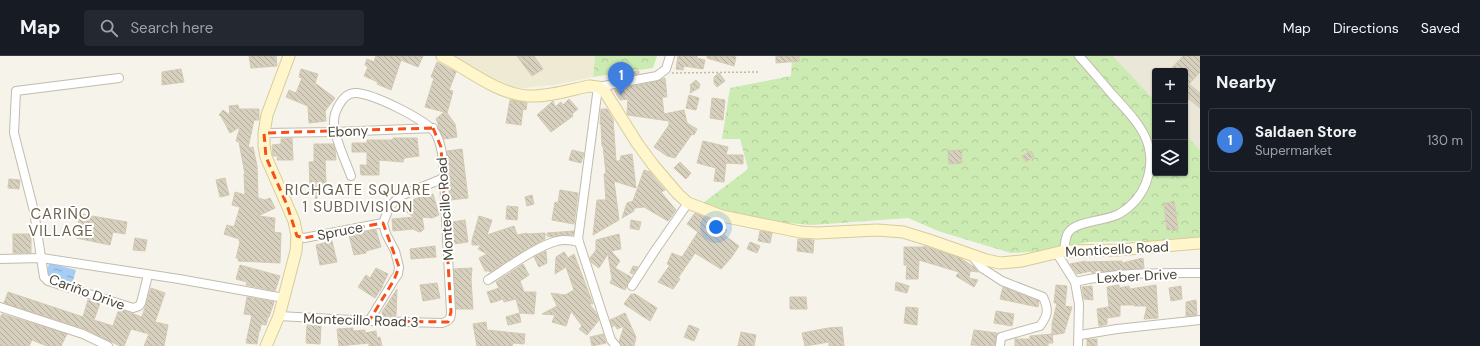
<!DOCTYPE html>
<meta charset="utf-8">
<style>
body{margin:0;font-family:"DM Sans",sans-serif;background:#242831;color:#f1f3f6}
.controls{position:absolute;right:12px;top:12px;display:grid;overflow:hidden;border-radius:4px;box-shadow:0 1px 3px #0004}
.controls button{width:36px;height:36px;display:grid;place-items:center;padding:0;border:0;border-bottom:1px solid #363941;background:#171b24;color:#f1f3f6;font:20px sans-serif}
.you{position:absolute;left:716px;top:171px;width:14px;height:14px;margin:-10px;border:3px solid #fff;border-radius:50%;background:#1a73e8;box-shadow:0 0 0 6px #1a73e833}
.badge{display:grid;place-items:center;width:26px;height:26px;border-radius:50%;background:#ff5018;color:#fff;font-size:13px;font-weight:700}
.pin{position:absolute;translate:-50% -33px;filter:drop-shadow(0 1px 2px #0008)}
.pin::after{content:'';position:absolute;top:21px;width:14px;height:12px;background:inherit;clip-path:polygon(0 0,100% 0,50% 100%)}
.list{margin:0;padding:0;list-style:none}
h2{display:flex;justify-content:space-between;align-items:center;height:52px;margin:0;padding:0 16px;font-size:17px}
h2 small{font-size:13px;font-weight:400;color:#9ea1a6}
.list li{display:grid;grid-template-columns:26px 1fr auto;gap:12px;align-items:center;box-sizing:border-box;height:64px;margin:0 8px 8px;padding:0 8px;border:1px solid #363941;border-radius:4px}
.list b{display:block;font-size:15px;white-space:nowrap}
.list p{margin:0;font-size:13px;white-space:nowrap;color:#9ea1a6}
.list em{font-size:13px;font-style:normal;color:#9ea1a6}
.icon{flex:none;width:22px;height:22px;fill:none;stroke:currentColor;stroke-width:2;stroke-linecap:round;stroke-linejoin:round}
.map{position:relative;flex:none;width:1200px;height:290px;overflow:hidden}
header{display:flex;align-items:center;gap:24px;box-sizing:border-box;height:56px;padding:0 20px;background:#171b24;border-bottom:1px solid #363941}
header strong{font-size:19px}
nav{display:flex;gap:22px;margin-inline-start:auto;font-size:14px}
.search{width:280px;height:36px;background:#242831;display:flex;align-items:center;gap:10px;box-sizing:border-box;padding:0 14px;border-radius:4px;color:#9ea1a6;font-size:15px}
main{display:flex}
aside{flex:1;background:#171b24}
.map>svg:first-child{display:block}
.residential{fill:#eae6d8}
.education{fill:#efead4}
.forest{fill:url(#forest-crowns)}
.water{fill:url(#water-ripples)}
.building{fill:url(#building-back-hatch);stroke:#d3c9b2}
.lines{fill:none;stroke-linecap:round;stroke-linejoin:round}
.street-casing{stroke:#c2bcac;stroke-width:10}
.secondary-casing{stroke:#d7cc99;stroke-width:13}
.path{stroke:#c4ba9d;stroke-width:1.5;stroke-dasharray:2 2;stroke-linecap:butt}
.street{stroke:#fff;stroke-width:8}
.secondary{stroke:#fff7cb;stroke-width:11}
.marked{fill:none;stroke:#f64f1a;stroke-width:3;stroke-dasharray:8 5;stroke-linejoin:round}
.labels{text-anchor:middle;stroke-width:4;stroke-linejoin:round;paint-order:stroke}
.street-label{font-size:14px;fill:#4a4538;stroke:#fff}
.neighbourhood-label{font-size:15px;letter-spacing:1px;fill:#6e644f;stroke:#fff}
</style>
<header>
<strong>Map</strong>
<div class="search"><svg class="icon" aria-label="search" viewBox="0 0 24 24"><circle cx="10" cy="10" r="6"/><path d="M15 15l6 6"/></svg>Search here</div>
<nav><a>Map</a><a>Directions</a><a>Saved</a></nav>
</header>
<main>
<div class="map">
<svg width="1200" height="290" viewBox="0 0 1200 290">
<defs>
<pattern id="forest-crowns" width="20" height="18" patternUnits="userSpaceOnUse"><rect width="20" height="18" fill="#ccebb2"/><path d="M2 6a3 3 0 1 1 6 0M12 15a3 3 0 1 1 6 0" fill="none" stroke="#b1cb9a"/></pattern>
<pattern id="water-ripples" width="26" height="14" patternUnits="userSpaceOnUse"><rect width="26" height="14" fill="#a6cdf3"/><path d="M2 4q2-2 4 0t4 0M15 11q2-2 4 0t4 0" fill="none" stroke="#89a8c6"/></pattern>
<pattern id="building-back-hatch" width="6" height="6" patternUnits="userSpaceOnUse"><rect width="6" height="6" fill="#d8d0bf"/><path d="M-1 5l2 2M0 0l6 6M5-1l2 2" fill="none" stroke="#b1ab9c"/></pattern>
</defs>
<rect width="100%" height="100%" fill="#f6f3eb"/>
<!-- residential -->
<polygon class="residential" points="1113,0 1200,0 1200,94 1185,78 1185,15 1155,15 1155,45"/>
<!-- education -->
<polygon class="education" points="455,0 595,0 593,21 554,29 513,33 462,8"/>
<!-- forest -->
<g class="forest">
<polygon points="595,0 657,0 653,12 593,21"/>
<polygon points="792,0 1113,0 1155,45 1155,117 1185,117 1185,78 1200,94 1200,184 1089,186 1044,195 1011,197 941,176 908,162 812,169 776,166 699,150 748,113 740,83 722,83 730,32 791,20"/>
</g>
<!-- water -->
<polygon class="water" points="49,207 76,214 72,228 46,221"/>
<!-- building -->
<g class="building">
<polygon points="249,0 276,0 277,10 251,12"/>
<polygon points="376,0 423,0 418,11 401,4 391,34 377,28 378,26 364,20 368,11 365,9 367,3 374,6"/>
<polygon points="517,0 534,0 543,13 532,20"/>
<polygon points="678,0 697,0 697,2 705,4 703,13 684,10 683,14 676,13"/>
<polygon points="707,0 732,0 736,1 734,10 707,2"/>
<polygon points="776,0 799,0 799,5 776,7"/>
<polygon points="1183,0 1200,0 1200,16 1189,28 1200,37 1200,52 1185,40 1185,15 1169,15"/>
<polygon points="437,6 456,16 449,34 453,35 447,57 455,68 457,81 444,83 439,74 438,67 436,63 444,56 425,51 434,22 431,21"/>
<polygon points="181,13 184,26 162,29 162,16"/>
<polygon points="301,13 318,18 315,27 335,42 325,55 326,65 309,67 308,50 286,41 289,34 296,37 302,22 299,21"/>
<polygon points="639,15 639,18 610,23 609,19"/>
<polygon points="719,17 725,25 717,31 714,27 714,21"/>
<polygon points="665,22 667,41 662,41 664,58 684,54 687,67 697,73 694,79 692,78 675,102 667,100 654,91 669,69 669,65 628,59 627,57 628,43 620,44 614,34 658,25"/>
<polygon points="696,24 700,28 699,32 690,37 691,31 690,29"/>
<polygon points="689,39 699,42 696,54 686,52"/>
<polygon points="712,42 725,44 723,64 710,62"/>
<polygon points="569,43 578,53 572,58 573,60 551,76 537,59 553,45 555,51 561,46 563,49"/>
<polygon points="510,44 527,47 526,54 523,53 521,69 506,67"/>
<polygon points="238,49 239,53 259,53 259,64 254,64 248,92 253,91 257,110 258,142 265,144 270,142 275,152 258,160 275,162 274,176 281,177 280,207 238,205 239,202 236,202 240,186 239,185 239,183 224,178 227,169 234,171 240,151 232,149 235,136 245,139 244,118 245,118 239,86 236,85 240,71 230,77 221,60 219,59 223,54 230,59 229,50"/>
<polygon points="601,53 607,53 613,63 616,105 620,105 621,100 632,98 636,132 614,125 619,164 593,179 597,144 606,144 604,118 606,117 603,90 602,90 601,68 600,68"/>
<polygon points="292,82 293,104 277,104 278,100 273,100 272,89 281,88 281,83"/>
<polygon points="393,82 417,82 419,100 404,102 403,106 379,104 379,119 361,119 360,109 367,109 367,96 352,96 352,87 367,87 367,84 393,84"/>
<polygon points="703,85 728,91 726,99 743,99 743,108 726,107 724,126 714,125 716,112 697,107"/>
<polygon points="314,88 333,88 335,94 336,104 325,104 326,125 329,129 316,143 312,135 310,136 308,129 310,129 309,106 314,106"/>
<polygon points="462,93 468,142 450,144 447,95"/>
<polygon points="572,94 584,97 581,107 569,104"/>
<polygon points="961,94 962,107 949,108 948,95"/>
<polygon points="1031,95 1034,100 1026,106 1022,100"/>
<polygon points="680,106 691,117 686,123 674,112"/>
<polygon points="644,114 650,116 656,124 665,134 661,136 676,154 668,165 644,151 634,152 634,155 622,162 627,147 633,145"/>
<polygon points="225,122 229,139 220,141 216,124"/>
<polygon points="9,123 20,124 19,133 8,132"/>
<polygon points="560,134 578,137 574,168 552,164 555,146 558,147"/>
<polygon points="433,138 439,159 432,162 422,161 424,173 422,175 419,176 413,173 393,175 392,163 414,161 405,155 414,143"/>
<polygon points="532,139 534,148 527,150 525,141"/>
<polygon points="1174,145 1178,173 1167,174 1164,148"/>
<polygon points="507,150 518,151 517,164 506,163"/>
<polygon points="695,157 712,164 727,174 724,179 739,190 731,202 721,213 695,197 678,222 680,223 673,233 658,226 670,209 667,208 672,197 682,201 698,176 687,168"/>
<polygon points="80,158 127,166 125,178 113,176 110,189 76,182"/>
<polygon points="479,160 492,164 487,179 514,170 517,179 527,177 527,178 545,177 545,183 529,192 490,216 489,215 485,215 479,202 487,198 478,193 481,189 472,189 472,184"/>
<polygon points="465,164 468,186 454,188 452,166"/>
<polygon points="631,164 641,166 639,174 630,172"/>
<polygon points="376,174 381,191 366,195 366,197 354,199 349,179"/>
<polygon points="574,175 573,179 562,179 552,181 547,180 547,177"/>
<polygon points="760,175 772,177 770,187 758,185"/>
<rect x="13" y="178" width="18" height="19"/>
<polygon points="619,178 621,193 611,195 620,205 615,212 631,221 625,234 610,227 612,223 608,198 599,212 592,207 590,202 596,194 596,184"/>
<polygon points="135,182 147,184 145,195 133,194"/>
<polygon points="798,183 814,184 813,197 797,195"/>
<polygon points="332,185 337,206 320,209 316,189"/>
<polygon points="750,186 760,190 757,197 747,193"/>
<polygon points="435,190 436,201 411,203 410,193"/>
<polygon points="924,190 960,202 974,211 978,216 970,215 969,222 978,224 974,231 956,220 959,216 919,204 918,223 906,223 907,209 904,209 904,191 924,191"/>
<polygon points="546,195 547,207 539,211 534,201"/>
<polygon points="564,196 568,202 574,198 593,248 589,248 595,255 599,264 587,279 579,273 582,270 571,255 566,270 552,266 555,259 542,258 557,250 551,237 565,239 574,234 566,211 555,218 556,201"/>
<polygon points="1143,202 1144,212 1092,217 1091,215 1077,218 1070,208 1086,205 1086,206 1122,205 1122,207"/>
<polygon points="523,208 529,219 520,225 524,236 536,236 534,258 520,257 516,243 504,246 503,243 491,247 487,236 499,232 496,226"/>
<polygon points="240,209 280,220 275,235 246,229 247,226 236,223"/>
<polygon points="633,210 638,211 633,218 630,217"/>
<polygon points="376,212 388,218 382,230 383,230 375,242 358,231 366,219 370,222"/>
<polygon points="472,212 471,224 473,253 456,253 454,213"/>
<polygon points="896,226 909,230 907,237 895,234"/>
<polygon points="437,227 440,242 423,245 420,229"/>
<polygon points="1056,229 1067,230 1065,250 1072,251 1064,277 1052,279 1052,268 1057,247 1054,247"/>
<polygon points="1119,229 1119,232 1129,230 1130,233 1156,229 1158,262 1144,263 1147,250 1134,250 1134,249 1120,249 1120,260 1107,262 1107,268 1099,270 1097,253 1109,251 1107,231"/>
<polygon points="1092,230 1093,244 1084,243 1082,231"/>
<polygon points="1181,230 1182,243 1171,245 1169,232"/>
<polygon points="1003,231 1039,245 1038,251 1000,243"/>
<polygon points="151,232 165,237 155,266 168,269 164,290 144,290 149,278 131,273 124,290 120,290 85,273 4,247 8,236 83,261 88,244 100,247 94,264 113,270 119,253 142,261"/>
<polygon points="397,233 396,260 383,260 382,256"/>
<polygon points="631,238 635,238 657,252 650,265 624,248"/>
<polygon points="247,241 274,246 269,261 268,261 266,269 261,268 260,275 259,275 257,288 246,287 252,259 244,258"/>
<polygon points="790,241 806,241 807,253 790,253"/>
<polygon points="1196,244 1197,259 1186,260 1186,246"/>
<polygon points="906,251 918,252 917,269 904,267"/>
<polygon points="996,255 1014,258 1012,270 994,267"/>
<polygon points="519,257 521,266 508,269 506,261"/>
<polygon points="625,257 636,281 634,290 621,290 619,286 624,270 617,273 615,269 612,271 610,264"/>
<polygon points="2,258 67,278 61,290 47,290 32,284 29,290 0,290 0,262"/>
<polygon points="486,266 487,274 525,278 524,288 513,287 512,290 477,290 473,268"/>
<polygon points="307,269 321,270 320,288 306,287"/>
<polygon points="689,269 699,273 694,285 684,281"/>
<polygon points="842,271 844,290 829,290 829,286 805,290 802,277 828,272"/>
<polygon points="353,272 353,275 365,274 365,277 376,275 377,282 380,281 382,290 369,290 369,287 339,290 337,273"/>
<polygon points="974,274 997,277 995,290 971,289"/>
<polygon points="741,276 756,279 754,290 738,290"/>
<polygon points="603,278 606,287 592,290 590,281"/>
<polygon points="1052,278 1053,287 1048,287 1048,290 1015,290 1015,283 1030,283 1030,280"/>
<rect x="1087" y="283" width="10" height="7"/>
</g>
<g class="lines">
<!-- street casing -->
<g class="street-casing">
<g id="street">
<polyline points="119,22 16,35 14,77 34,155 44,221 48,225 133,252 139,250 141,247 148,219"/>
<polyline points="264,77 335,76 433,72"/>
<polyline points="297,180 304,182 383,167"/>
<path d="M1064,195C1065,189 1065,182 1068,177C1075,165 1106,165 1119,158C1131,151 1141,140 1146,127C1161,86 1135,64 1111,37C1100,24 1090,12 1079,0"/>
<polyline points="1056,196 1075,226 1079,248 1078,290"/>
<path d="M972,200L982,212L1002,225L1043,241C1049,254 1048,259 1040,270L1001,281L1000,290"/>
<polyline points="0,203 42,202 179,223 284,242"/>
<path d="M488,224C507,212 537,190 557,185C564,183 571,184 579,186"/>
<path d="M1075,226C1116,216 1158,217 1200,217"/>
<polyline points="632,230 654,196 688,147"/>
<polyline points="0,251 83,278 108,290"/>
<path d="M279,260L369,265L442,267C449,265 451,263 451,256C449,219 447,181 445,144C444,124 445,95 436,78C429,65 369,35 354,37C342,38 333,57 334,68C334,81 346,106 351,120"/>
<polyline points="369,265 394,224 398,218 399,211 395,195 386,178 383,167 390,150 400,140 444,122"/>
<polyline points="1080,279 1117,273 1200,264"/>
<polyline points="616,290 611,284 578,183 598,31 657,20 666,13 670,0"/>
</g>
</g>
<!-- secondary casing -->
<g class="secondary-casing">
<g id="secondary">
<path d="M442,0C469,14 497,38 528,40C548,41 570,34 589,30L598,31L605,36L637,87L654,110L678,138L688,147L722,160L800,176L817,177L877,174L903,176L929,184L986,204L1000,207L1022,205L1064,195L1117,194L1200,187"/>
<polyline points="266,290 279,260 296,195 297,180 294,165 266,101 264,90 264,77 267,59 289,0"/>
</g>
</g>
<!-- path -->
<polyline class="path" points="672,17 758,16"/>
<!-- street -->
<use href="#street" class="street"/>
<!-- secondary -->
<use href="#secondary" class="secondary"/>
</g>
<!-- marked area -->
<path class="marked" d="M433,72L441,91L451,256L448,266L369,265L394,224L399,211L383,167L304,182L297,180L287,149L266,101L264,77Z"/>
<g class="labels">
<!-- street labels -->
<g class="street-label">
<text transform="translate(348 75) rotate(-2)" y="5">Ebony</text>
<text transform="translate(445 153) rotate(-94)" y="5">Montecillo Road</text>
<text transform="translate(340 175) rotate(-11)" y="5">Spruce</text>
<text transform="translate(1117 193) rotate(-3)" y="5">Monticello Road</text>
<text transform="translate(1137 220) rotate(-3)" y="5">Lexber Drive</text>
<text transform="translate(87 236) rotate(20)" y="5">Cariño Drive</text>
<text transform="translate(361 264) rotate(2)" y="5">Montecillo Road 3</text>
</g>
<!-- neighbourhood labels -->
<g class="neighbourhood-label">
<text x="358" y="139">RICHGATE SQUARE<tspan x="358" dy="17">1 SUBDIVISION</tspan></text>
<text x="61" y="163">CARIÑO<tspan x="61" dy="17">VILLAGE</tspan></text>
</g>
</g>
</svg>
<div class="controls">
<button>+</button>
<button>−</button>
<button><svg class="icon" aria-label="layers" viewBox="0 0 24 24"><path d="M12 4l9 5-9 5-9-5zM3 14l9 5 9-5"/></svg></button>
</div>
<div class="you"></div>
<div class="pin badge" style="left:621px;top:39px;background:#3f7fe0">1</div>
</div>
<aside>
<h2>Nearby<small></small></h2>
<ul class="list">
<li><span class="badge" style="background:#3f7fe0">1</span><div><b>Saldaen Store</b><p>Supermarket</p></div><em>130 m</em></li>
</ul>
</aside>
</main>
